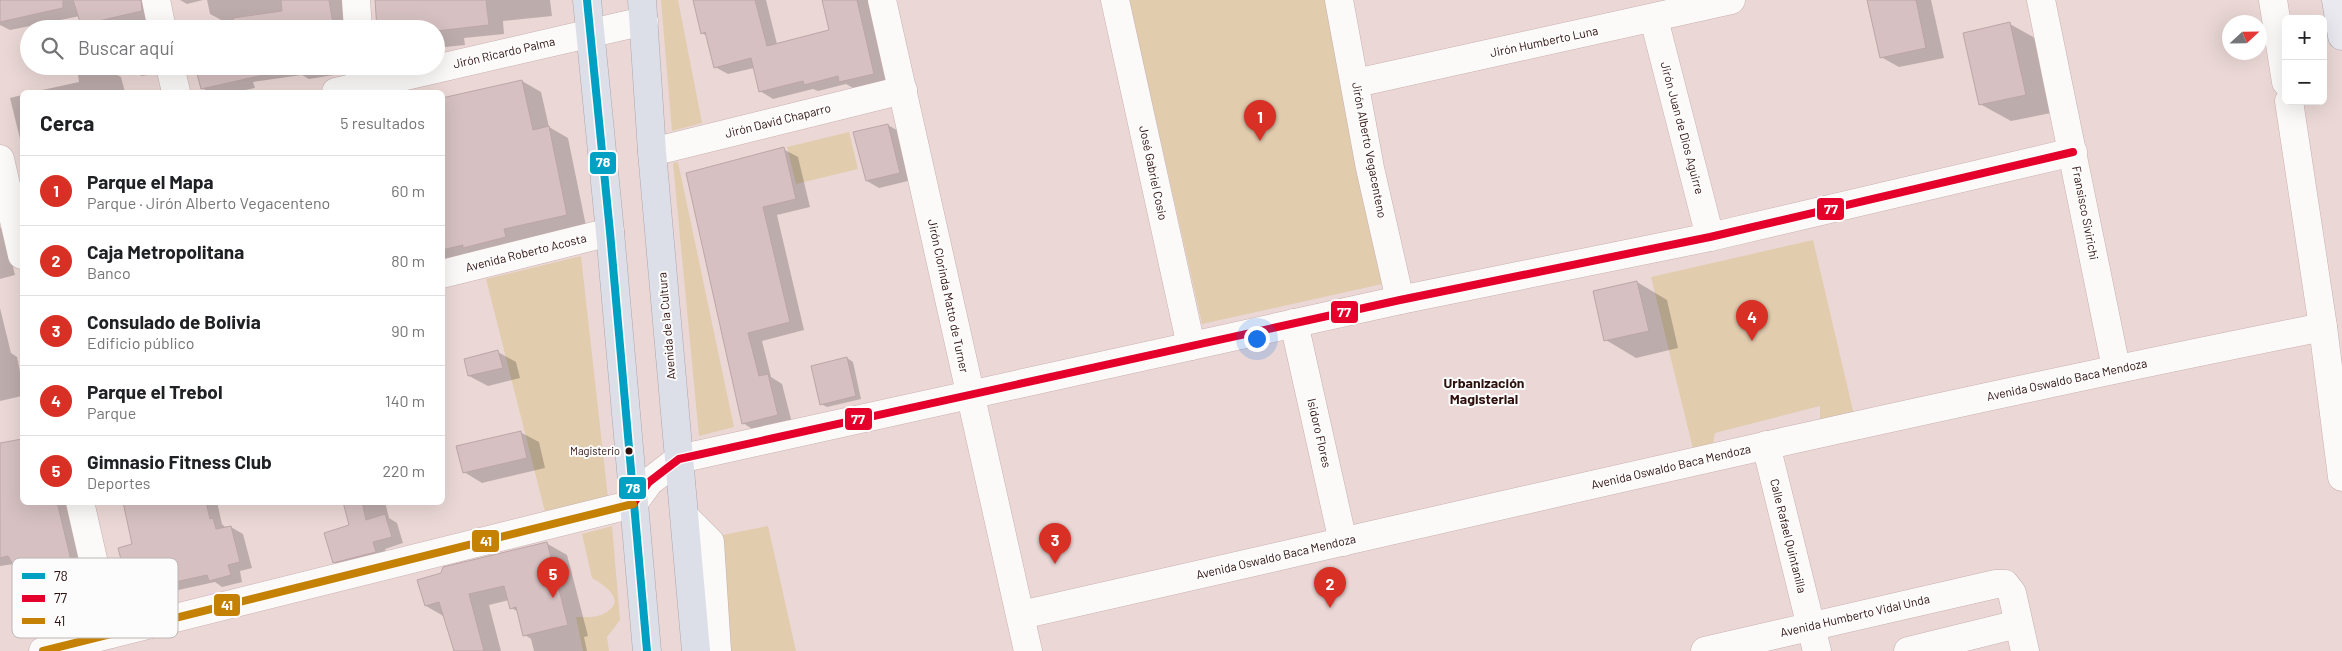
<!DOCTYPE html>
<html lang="es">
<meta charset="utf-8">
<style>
body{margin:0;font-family:Barlow,sans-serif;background:#f6f6f6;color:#202124}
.controls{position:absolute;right:15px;top:15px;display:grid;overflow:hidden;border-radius:8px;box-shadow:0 5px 20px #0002}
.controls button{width:45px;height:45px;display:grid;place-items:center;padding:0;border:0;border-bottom:1px solid #e0e0e0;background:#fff;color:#202124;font:25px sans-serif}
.compass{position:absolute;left:2222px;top:15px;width:45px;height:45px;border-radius:50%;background:#fff;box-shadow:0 5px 20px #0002;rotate:68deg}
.you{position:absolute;left:1256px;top:338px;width:18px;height:18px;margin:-12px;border:4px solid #fff;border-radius:50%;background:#1a73e8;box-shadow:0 0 0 8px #1a73e833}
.badge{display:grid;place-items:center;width:32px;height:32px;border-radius:50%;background:#d93025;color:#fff;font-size:16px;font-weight:700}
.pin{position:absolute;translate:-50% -41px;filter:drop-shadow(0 1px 2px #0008)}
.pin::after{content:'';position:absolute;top:26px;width:18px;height:15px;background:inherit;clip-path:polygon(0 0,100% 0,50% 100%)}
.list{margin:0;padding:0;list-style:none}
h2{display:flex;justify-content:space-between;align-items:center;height:65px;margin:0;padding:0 20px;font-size:21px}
h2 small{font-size:16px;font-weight:400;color:#757577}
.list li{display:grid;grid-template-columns:32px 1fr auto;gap:15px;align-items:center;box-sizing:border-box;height:70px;padding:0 20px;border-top:1px solid #e0e0e0}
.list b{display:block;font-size:19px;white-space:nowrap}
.list p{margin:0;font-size:16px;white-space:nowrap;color:#757577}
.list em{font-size:16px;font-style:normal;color:#757577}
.icon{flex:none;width:28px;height:28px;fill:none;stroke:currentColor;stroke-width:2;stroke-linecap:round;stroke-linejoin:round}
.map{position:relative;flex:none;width:2342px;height:651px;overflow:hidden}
.search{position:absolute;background:#fff;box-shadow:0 5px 20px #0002;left:20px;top:20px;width:425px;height:55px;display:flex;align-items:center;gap:12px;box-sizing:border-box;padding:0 18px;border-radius:28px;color:#757577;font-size:19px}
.panel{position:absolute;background:#fff;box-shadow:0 5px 20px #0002;left:20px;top:90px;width:425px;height:415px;border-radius:8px}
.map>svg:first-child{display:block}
.green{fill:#e2ccae}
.shadow{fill:#0003}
.building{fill:#d6c0c1;stroke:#bca5a7}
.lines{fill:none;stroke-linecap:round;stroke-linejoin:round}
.minor-casing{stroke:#c7b0ae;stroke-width:29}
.major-casing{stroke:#aca5ae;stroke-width:29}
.highway-casing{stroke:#aca5ae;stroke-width:29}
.minor{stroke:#fcf9f9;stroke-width:28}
.major{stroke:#e9e9ef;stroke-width:28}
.highway{stroke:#dddfe8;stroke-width:28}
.bus-1-casing{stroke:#fcfcfc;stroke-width:11}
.bus-2-casing{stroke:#fcfcfc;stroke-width:11}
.bus-3-casing{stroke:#fcfcfc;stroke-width:11}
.bus-1{stroke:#02a1c4;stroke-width:8}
.bus-2{stroke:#e4002b;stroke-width:8}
.bus-3{stroke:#c58104;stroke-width:8}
.bus-dot{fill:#2e110e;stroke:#fcfcfc;stroke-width:2}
.labels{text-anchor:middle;stroke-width:4;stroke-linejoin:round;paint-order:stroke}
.bus-label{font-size:11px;fill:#2e110e;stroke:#fcfcfc;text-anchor:end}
.street-label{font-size:12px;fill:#2e110e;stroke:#fcfcfc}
.neighbourhood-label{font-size:14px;font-weight:bold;fill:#2e110e;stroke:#fcfcfc}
.key{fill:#fcfcfc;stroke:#beb6b5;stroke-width:1}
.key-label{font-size:14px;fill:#2e110e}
.line-badge{stroke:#fcfcfc;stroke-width:2}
.badge-label{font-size:14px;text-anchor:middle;font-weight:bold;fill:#fff}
</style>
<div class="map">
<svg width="2342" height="651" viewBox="0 0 2342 651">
<rect width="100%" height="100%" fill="#ebd8d6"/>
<!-- green -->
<g class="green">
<polygon points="661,0 678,0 702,123 672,131"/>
<polygon points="1129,0 1328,0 1391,282 1202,324"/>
<polygon points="849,132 858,169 796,184 787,147"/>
<polygon points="678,162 734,427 699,436 673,163"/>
<polygon points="1813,240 1855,419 1820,426 1820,406 1715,433 1711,453 1695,457 1651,277"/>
<polygon points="581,256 608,498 546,516 486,279"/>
<path d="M612,526L620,620L607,637L609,651H583L576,617C583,617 596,618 603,614C629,602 605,585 592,578L582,534Z"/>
<polygon points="768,526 796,651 729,651 718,536"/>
</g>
<!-- shadow -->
<g class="shadow">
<polygon points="0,0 158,0 153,19 114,29 91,29 82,24 80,16 10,30 0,25"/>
<polygon points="180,0 203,0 187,4"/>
<polygon points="207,0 343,0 347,29 247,29 245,18 225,22 210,14"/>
<polygon points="376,0 550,0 552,16 503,21 504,34 464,38 465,45 436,48 436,29"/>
<polygon points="694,0 766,0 777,44 830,31 823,0 869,0 887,81 853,88 846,84 818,91 813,89 773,99 760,91 754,68 728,74 715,67 707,36 702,33"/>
<polygon points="1868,0 1931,0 1944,58 1899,67 1881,57"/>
<polygon points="2010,24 2040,41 2056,112 2011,121 1980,104"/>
<polygon points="134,66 159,66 160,73 142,76 136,73"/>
<polygon points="197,66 352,66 353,72 309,79 302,75 253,82 255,88 236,92 209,92 202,88"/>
<polygon points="104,68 121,77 125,92 33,92 79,82 78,75"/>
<polygon points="522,81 541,92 549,127 568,138 586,226 522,240 524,248 442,262 442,99"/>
<polygon points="22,95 22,140 20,139 10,98"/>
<polygon points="888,125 900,132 912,180 879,188 867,181"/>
<polygon points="783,149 798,157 810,207 777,215 804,330 762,341 771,377 782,384 792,423 757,432 743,423 688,174"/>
<polygon points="0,227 4,230 15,275 0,279"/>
<polygon points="1637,282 1667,300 1678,348 1636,358 1606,340"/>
<polygon points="0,308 11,353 17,357 22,381 22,396 0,401"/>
<polygon points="498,352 516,362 520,378 488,386 469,376 465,360"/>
<polygon points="847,358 853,362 861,399 827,407 821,404"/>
<polygon points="520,432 539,442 545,468 482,483 464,472"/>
<polygon points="22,440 22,502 67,502 95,618 90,631 49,641 36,634 20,574 14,564 0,566 0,445"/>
<polygon points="125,502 217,502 222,524 226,528 231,527 243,534 252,568 240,571 242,582 222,587 215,582 160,594 161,599 144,604 132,597 133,545"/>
<polygon points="344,502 385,502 389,518 397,523 403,543 385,549 388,558 347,569 334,562 350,526"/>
<polygon points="546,543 567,555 588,636 584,637 587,651 534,651 531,639 525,635 519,612 511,608 509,600 489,605 501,651 456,651 445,617 426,606"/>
</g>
<!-- building -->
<g class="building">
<polygon points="0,0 63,0 63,8 0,22"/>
<polygon points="73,0 141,0 142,11 81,25"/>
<polygon points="281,0 329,0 334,29 234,29 233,18 282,11"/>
<polygon points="375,0 486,0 489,25 436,31 436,29 377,29"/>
<polygon points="693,0 755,0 767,46 829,30 822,0 857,0 874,74 839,82 838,76 804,85 803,81 759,92 751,58 714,68 705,32 701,34"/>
<polygon points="1867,0 1916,0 1926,48 1880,58"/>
<polygon points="2010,22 2026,95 1979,105 1963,33"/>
<polygon points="195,66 267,66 268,74 201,89"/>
<polygon points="522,80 533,130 549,126 567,215 504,229 506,237 463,248 463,245 442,250 442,98"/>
<polygon points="888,124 900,173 866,181 853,132"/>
<polygon points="784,147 796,199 763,207 790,322 748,333 759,376 768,374 778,415 742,424 686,173"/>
<polygon points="1637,281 1649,331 1604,341 1593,291"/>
<polygon points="498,350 503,368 468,376 464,359"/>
<polygon points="847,357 856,396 820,405 811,366"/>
<polygon points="521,431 527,458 463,473 456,446"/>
<polygon points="22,439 22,502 57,502 83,610 78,625 35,635 19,575 8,556 0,558 0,443"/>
<polygon points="123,502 206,502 210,519 213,518 216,529 231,526 240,562 228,565 231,575 209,581 207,575 148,588 150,593 131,598 118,548 132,544"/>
<polygon points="343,502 362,502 366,520 385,514 392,537 373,542 376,552 333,563 324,533 349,525"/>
<polygon points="547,542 568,625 523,636 516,607 510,609 504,586 469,594 484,651 454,651 439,602 425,606 417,580 441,573 443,567"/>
</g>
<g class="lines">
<!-- minor casing -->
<g class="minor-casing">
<g id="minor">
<polyline points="156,0 162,29"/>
<polyline points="356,0 358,29"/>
<polyline points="882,0 1028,651"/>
<polyline points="1115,0 1191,346"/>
<polyline points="1339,0 1370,168 1400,300"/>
<polyline points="2041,0 2116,368"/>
<polyline points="2273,0 2286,82"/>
<polyline points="1654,19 1710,237"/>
<polyline points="170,66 176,92"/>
<polyline points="1356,83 1731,0"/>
<polyline points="336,92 644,21"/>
<polyline points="2289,101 2323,327 2342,477"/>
<polyline points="652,152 903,90"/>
<polyline points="0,159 22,255"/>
<polyline points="442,274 610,232"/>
<polyline points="1294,323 1343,542"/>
<polyline points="1766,445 1817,651"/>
<polyline points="80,502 110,634"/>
<polyline points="685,517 710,542 717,651"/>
<path d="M1021,615C1455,517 1887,414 2323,327"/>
<polyline points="43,651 633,504 649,482 679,459 1400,300 1710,237 2073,152"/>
<polyline points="1705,651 1996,584 2005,584 2012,593 2025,651"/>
<polyline points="1908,651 2018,624"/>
</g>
</g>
<!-- major casing -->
<g class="major-casing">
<polyline id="major" points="2336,0 2342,36"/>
</g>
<!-- highway casing -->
<g class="highway-casing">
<g id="highway">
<polyline points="587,0 610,232 647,651"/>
<polyline points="642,0 652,152 696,651"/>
</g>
</g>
<!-- minor -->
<use href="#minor" class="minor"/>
<!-- major -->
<use href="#major" class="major"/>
<!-- highway -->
<use href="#highway" class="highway"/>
<!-- bus-1 casing -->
<g class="bus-1-casing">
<polyline id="bus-1" points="587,0 610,232 647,651"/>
</g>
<!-- bus-2 casing -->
<g class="bus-2-casing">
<polyline id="bus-2" points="633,504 649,482 679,459 1400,300 1710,237 2073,152"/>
</g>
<!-- bus-3 casing -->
<g class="bus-3-casing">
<polyline id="bus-3" points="43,651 633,504"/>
</g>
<!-- bus-1 -->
<use href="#bus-1" class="bus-1"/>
<!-- bus-2 -->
<use href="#bus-2" class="bus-2"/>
<!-- bus-3 -->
<use href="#bus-3" class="bus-3"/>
</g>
<!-- markers -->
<circle class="bus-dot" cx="629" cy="451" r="4.5"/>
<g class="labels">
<!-- bus labels -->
<g class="bus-label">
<text x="620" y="455">Magisterio</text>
</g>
<!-- street labels -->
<g class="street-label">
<text transform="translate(1544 42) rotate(-12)" y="4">Jirón Humberto Luna</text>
<text transform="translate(504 53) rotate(-13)" y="4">Jirón Ricardo Palma</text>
<text transform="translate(778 121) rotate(-14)" y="4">Jirón David Chaparro</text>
<text transform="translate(1682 128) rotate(75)" y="4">Jirón Juan de Dios Aguirre</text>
<text transform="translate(1369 150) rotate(79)" y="4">Jirón Alberto Vegacenteno</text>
<text transform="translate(1153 173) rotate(78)" y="4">José Gabriel Cosio</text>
<text transform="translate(2085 213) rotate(79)" y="4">Fransisco Sivirichi</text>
<text transform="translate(526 253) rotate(-14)" y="4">Avenida Roberto Acosta</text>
<text transform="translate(948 296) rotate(78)" y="4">Jirón Clorinda Matto de Turner</text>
<text transform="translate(667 326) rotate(-95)" y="4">Avenida de la Cultura</text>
<text transform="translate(2067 380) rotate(-12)" y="4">Avenida Oswaldo Baca Mendoza</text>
<text transform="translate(1319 433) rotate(77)" y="4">Isidoro Flores</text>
<text transform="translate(1671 467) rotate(-13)" y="4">Avenida Oswaldo Baca Mendoza</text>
<text transform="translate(1788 536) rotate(76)" y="4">Calle Rafael Quintanilla</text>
<text transform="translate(1276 557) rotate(-13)" y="4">Avenida Oswaldo Baca Mendoza</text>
<text transform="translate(1855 616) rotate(-13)" y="4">Avenida Humberto Vidal Unda</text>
</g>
<!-- neighbourhood labels -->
<g class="neighbourhood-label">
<text x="1484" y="388">Urbanización<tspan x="1484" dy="16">Magisterial</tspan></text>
</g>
</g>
<!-- legend -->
<rect x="12" y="558" width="166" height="80" rx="8" class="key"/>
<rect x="22" y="573" width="23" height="6" fill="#02a1c4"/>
<rect x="22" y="595" width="23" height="7" fill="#e4002b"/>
<rect x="22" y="618" width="23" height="6" fill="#c58104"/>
<g class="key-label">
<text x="54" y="581">78</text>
<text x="54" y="603">77</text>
<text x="54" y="626">41</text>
</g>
<g class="line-badge">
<rect x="589" y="151" width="28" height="24" rx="5" fill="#02a1c4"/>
<rect x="1816" y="197" width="29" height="24" rx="5" fill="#e4002b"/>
<rect x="1330" y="300" width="29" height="24" rx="5" fill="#e4002b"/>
<rect x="844" y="407" width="29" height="24" rx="5" fill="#e4002b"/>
<rect x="618" y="476" width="29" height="24" rx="5" fill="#02a1c4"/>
<rect x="471" y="529" width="29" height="24" rx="5" fill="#c58104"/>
<rect x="213" y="593" width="28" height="24" rx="5" fill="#c58104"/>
</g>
<g class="badge-label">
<text x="603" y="167">78</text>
<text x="1831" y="214">77</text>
<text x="1344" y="317">77</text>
<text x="858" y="424">77</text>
<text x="633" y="493">78</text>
<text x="486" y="546">41</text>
<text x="227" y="610">41</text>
</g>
</svg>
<div class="controls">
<button>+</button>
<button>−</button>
</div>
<svg class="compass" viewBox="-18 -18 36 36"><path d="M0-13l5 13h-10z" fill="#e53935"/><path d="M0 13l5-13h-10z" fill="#757577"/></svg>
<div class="you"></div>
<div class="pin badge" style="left:1260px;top:141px">1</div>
<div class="pin badge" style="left:1330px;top:608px">2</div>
<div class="pin badge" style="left:1055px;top:564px">3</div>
<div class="pin badge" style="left:1752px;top:341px">4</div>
<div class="pin badge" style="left:553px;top:598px">5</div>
<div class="search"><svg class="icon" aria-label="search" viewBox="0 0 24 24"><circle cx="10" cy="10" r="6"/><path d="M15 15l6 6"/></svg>Buscar aquí</div>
<section class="panel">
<h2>Cerca<small>5 resultados</small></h2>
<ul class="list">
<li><span class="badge">1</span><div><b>Parque el Mapa</b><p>Parque · Jirón Alberto Vegacenteno</p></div><em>60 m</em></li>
<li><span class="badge">2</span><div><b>Caja Metropolitana</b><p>Banco</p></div><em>80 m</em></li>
<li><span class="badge">3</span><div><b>Consulado de Bolivia</b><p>Edificio público</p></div><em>90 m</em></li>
<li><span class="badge">4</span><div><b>Parque el Trebol</b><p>Parque</p></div><em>140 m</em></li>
<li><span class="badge">5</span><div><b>Gimnasio Fitness Club</b><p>Deportes</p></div><em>220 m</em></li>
</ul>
</section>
</div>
